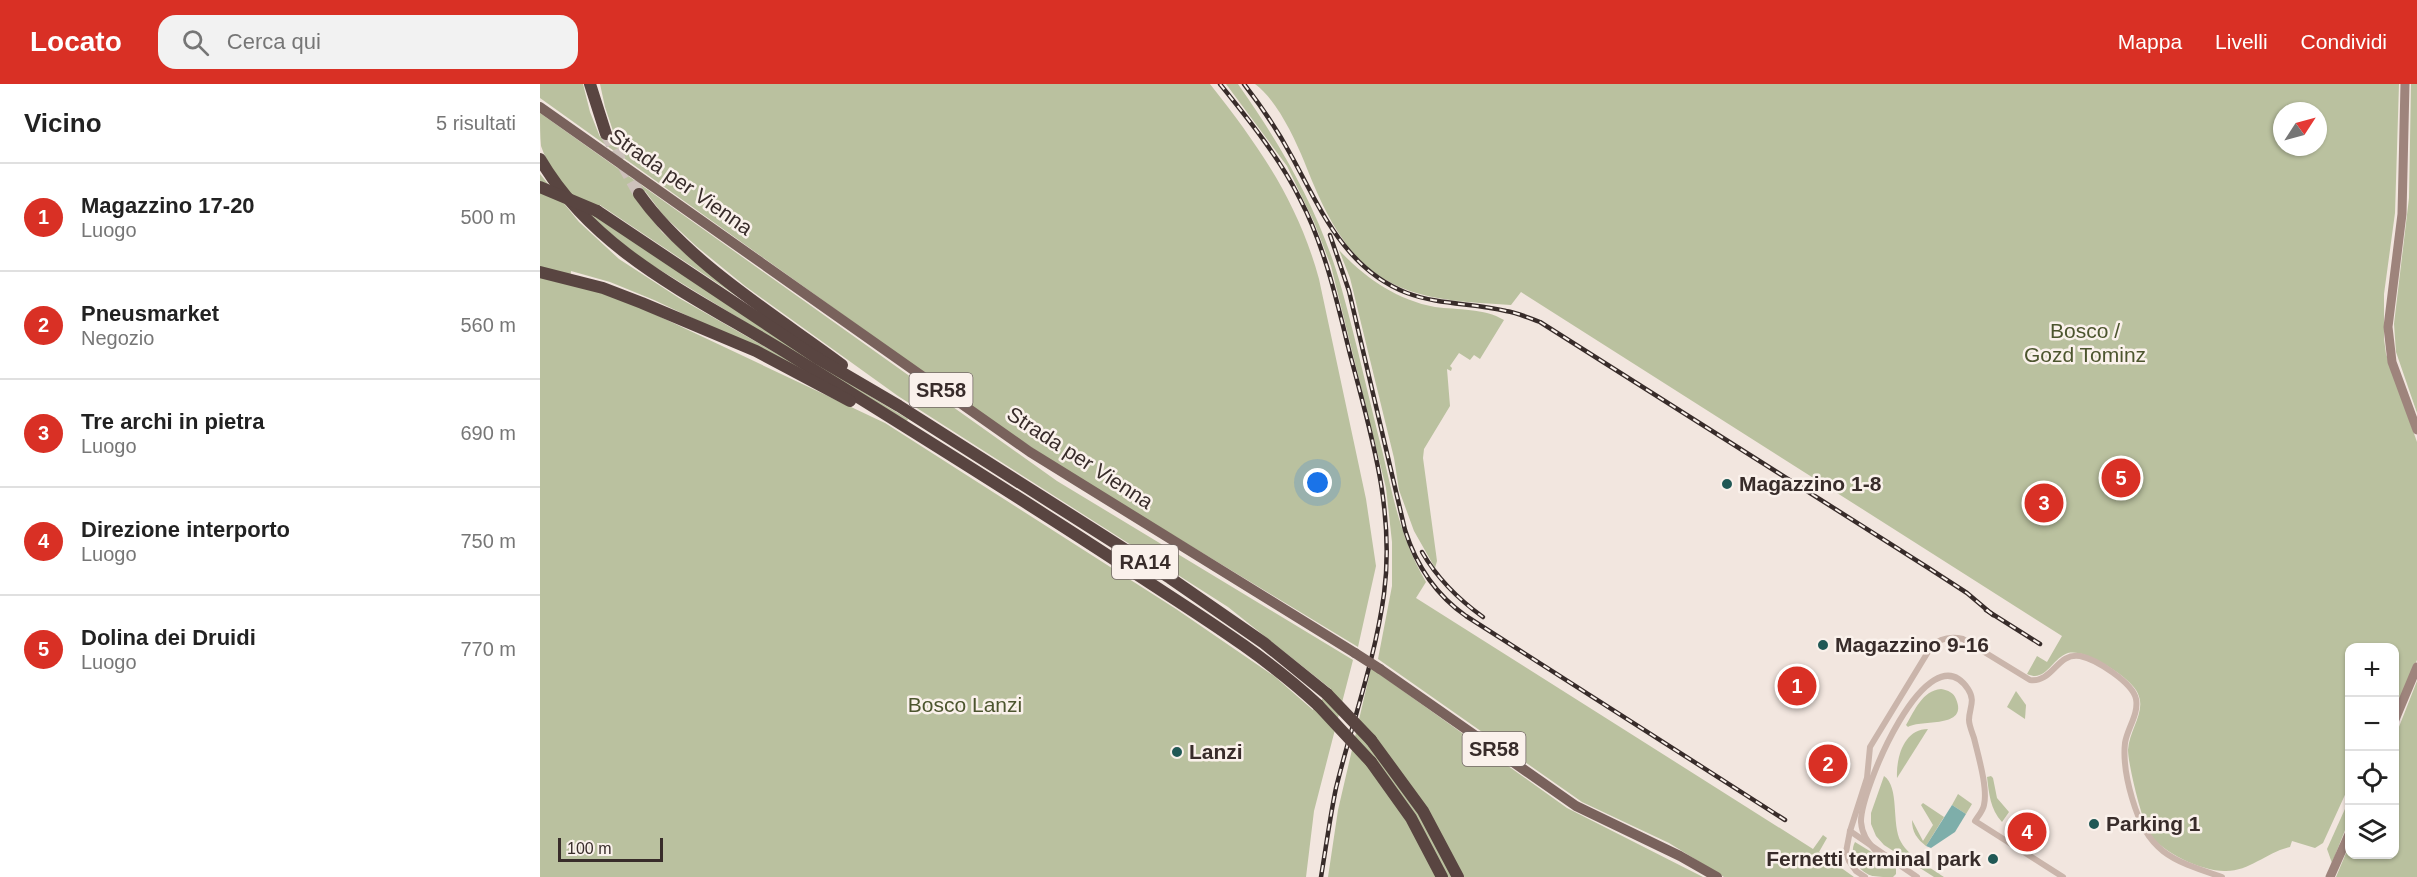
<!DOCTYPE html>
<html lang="it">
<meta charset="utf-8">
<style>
body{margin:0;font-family:Helvetica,sans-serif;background:#f2f2f2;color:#222}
.controls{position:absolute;right:18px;bottom:18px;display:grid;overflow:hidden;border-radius:12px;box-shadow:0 2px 4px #0004}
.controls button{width:54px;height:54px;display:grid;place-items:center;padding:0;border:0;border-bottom:2px solid #e0e0e0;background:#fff;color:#222;font:30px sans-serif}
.compass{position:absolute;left:1733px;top:18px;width:54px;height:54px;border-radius:50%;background:#fff;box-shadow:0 2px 4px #0004;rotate:54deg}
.scale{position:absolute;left:18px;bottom:15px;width:105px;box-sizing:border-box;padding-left:6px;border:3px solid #382c2a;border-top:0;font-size:16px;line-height:21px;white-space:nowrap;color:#382c2a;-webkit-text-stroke:4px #faf1eb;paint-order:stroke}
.you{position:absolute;left:778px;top:399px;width:21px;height:21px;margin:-15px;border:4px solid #fff;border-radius:50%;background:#1a73e8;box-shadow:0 0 0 9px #1a73e833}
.badge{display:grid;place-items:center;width:39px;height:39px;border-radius:50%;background:#d93025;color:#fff;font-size:20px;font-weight:700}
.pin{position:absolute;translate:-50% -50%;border:3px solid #fff;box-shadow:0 2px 6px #0006}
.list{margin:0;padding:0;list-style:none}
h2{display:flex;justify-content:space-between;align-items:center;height:78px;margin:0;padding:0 24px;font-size:26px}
h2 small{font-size:20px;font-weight:400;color:#767676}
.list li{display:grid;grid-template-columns:39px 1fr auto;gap:18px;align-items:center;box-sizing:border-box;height:108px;padding:0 24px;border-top:2px solid #e0e0e0}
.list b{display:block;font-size:22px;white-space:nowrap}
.list p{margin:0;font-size:20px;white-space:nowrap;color:#767676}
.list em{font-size:20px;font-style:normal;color:#767676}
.icon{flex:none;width:33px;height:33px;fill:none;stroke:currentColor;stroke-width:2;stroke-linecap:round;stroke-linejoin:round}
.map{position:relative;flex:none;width:1877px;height:793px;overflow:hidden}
header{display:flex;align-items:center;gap:36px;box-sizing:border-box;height:84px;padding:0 30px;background:#d93025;color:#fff}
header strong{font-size:28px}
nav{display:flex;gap:33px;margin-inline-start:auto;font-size:21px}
.search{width:420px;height:54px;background:#f2f2f2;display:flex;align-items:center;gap:15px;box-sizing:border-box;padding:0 21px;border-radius:18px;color:#767676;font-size:22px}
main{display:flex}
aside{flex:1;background:#fff}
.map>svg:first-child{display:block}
.green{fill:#bac19f;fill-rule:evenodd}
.water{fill:#7eaeaa}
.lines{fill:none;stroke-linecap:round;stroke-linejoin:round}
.highway-tunnel{stroke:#cdc1bb;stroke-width:12;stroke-dasharray:12 6;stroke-linecap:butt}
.street{stroke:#cab5ab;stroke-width:6}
.secondary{stroke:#9e847c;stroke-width:9}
.primary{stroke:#79625c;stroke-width:10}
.highway{stroke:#594541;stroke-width:12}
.rail-casing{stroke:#382c2a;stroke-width:4.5}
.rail{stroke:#faf1eb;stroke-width:2;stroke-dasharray:7;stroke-linecap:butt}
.primary-bridge{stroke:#79625c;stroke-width:10}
.highway-bridge{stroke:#594541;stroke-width:12}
.poi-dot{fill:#205855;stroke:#faf1eb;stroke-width:2}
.labels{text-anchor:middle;stroke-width:5;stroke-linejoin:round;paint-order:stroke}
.shield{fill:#faf1eb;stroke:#726764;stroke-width:1.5}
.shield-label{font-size:20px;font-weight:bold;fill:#382c2a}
.street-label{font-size:21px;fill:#382c2a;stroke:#faf1eb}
.park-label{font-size:21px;fill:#4c552e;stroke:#faf1eb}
.poi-label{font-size:21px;font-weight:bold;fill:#382c2a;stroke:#faf1eb;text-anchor:start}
</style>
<header>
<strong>Locato</strong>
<div class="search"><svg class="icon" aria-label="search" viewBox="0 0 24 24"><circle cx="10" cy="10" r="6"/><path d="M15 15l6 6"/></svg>Cerca qui</div>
<nav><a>Mappa</a><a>Livelli</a><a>Condividi</a></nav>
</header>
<main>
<aside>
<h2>Vicino<small>5 risultati</small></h2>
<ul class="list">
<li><span class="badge">1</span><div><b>Magazzino 17-20</b><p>Luogo</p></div><em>500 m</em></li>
<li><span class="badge">2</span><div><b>Pneusmarket</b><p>Negozio</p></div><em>560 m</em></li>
<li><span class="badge">3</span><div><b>Tre archi in pietra</b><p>Luogo</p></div><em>690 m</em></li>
<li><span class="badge">4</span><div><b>Direzione interporto</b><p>Luogo</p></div><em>750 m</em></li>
<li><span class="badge">5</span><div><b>Dolina dei Druidi</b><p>Luogo</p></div><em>770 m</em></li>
</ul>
</aside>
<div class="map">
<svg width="1877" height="793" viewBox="0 0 1877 793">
<rect width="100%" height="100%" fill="#f2e6df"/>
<!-- green -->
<g class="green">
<path d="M0,0H43L50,28L60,53L73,47L65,23L60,0H670C719,62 758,118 779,195L826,415L836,482L818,563L527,387L446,333L0,14Z"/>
<path d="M686,0H698C743,64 781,130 802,206C817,260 829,315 843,370C854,417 861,455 886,498L876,514L1273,765L1283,751L1287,754L1279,768L1314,793H1184L1129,759L1042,718L838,575L852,502V458L846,404L791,182L774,138L747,82Z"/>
<path d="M715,0H1859L1855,129L1844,210V255L1846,270L1877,358V576L1855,629L1854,564H1810L1809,702L1783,759L1775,764L1752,757L1750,763C1727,768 1710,787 1686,787C1664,788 1622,769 1610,750C1602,738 1588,680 1588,666C1590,640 1614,621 1589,598C1578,587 1544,565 1528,569C1512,574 1506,599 1487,590L1497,572L1507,578L1522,552L981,208L971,221C941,219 909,218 880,210C813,193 787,135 764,77C754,53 736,15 715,0ZM1742,27H1778V63H1742Z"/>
<polygon points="1871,0 1877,0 1877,329 1856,268 1854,240 1869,114"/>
<path d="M0,29L517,397L813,576L774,727L766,793H0V90L39,138L79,175L139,214L278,293L114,216L70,198L31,187L30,200L66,210L110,228L345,339L636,525L734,592L773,626L791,605L688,523L358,312L205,202L156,162L124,132L105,107L95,114L122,148L146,170L201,215L60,121L55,130L277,280L368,335L367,337L107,178C71,152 15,105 1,62C0,52 0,39 0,29Z"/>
<path d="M799,166C825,194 857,216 895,223C918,226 944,224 964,236L940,275L934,271L930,276L919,269L910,282L912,284L911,287L907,285L910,322L884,365L883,374L897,477L895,484L874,447L859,406L854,374L810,194Z"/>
<polygon points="831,584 1027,724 1163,793 788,793 798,726"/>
<polygon points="1877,597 1877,793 1796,793 1809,762 1810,770 1854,770 1855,653"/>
<path d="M1401,605C1408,606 1414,609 1416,615C1429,645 1381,635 1368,643L1366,641C1375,626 1382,607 1401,605Z"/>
<polygon points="1476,607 1486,621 1485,635 1467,623"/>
<path d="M1388,645L1357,694C1356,673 1364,645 1388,645Z"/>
<path d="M1344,692C1360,703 1351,740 1361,758C1370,774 1390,783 1404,793H1394L1344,761L1336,752L1331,740V729Z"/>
<path d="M1451,692L1453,694L1457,714L1469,728L1462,738C1450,725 1449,709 1447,693Z"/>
<polygon points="1418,710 1432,720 1426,730 1412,721"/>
<polygon points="1809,716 1809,736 1792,779 1787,765"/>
<path d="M1383,719L1404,733L1386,762C1377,755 1372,748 1372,736L1383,757L1393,741L1381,721Z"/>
<path d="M1315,758L1356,783V790L1353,793C1347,793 1339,793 1333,792C1319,789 1308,771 1315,758Z"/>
</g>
<!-- water -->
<polygon class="water" points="1412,721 1426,730 1415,748 1391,764 1386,762"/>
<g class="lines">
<!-- highway-tunnel -->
<polyline class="highway-tunnel" points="66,50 99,110"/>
<!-- street -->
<g class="street">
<polyline points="1310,747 1377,793"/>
<path d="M1335,766C1327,757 1322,750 1321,738C1320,707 1388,545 1428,605C1436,617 1429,624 1429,636C1429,641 1432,648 1434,654C1438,671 1448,704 1444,721C1443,727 1438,732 1435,737L1523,793"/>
<path d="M1325,793L1316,787L1309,777L1306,768L1310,747L1327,694L1330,663L1391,563C1400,554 1410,552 1423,555L1490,596C1513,599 1517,568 1540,572C1556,575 1593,599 1596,615C1599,630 1587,645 1585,659C1583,677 1587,697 1592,714C1608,769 1631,776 1682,793"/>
</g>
<!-- secondary -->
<g class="secondary">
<polyline points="1865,0 1862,130 1848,243 1852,278 1877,346"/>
<polyline points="1854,638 1877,583"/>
<polyline points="1790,793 1810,748"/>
</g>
<!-- primary -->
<g class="primary">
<polyline points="0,23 490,368 815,569"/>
<polyline points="840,585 1036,722 1140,772 1177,793"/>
</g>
<!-- highway -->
<g class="highway">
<polyline points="50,0 66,50"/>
<path d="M0,75C56,171 160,215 250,271C363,341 476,411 587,484C652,527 721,568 778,621"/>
<path d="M99,110C148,179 235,231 302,281"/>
<polyline points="57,127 277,274 359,322 630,494 724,559 787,610"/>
<polyline points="0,188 63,204 102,219 216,267 310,317"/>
<polyline points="831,656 883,727 918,793"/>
<polyline points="831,678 871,734 902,793"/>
</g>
<!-- rail casing -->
<g class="rail-casing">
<g id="rail">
<path d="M680,0C709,36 739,73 760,115C785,163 797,218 810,270C831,350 855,426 844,510C835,576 812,639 796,704C790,733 786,763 781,793"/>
<path d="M704,0C722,23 738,47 752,73C781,126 805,185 867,209C899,221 933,219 966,227C978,229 989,234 1000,238L1390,485L1427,509L1453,531"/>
<path d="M790,151L809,207L865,446C876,481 896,511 926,532L1245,736"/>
<path d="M882,468C897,494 918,515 943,533"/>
<polyline points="1446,526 1500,560"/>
</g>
</g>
<!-- rail -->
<use href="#rail" class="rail"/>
<!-- primary-bridge -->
<polyline class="primary-bridge" points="815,569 840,585"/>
<!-- highway-bridge -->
<g class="highway-bridge">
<polyline points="0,103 57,127"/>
<polyline points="787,610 831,656"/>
<polyline points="778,621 831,678"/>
</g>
</g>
<!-- markers -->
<g class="poi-dot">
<circle cx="1187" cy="400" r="6"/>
<circle cx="1283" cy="561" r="6"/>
<circle cx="637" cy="668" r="6"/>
<circle cx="1554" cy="740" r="6"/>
<circle cx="1453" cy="775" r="6"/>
</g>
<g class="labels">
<!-- shield labels -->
<g class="shield">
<rect x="369.5" y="289" width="63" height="34" rx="4.5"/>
<rect x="572" y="461" width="66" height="34" rx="4.5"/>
<rect x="922.5" y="648" width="63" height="34" rx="4.5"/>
</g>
<g class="shield-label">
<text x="401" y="313">SR58</text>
<text x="605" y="485">RA14</text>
<text x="954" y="672">SR58</text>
</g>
<!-- street labels -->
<g class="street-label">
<text transform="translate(141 98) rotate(35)" y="7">Strada per Vienna</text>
<text transform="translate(540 374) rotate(33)" y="7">Strada per Vienna</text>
</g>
<!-- park labels -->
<g class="park-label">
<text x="1545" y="254">Bosco /<tspan x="1545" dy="24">Gozd Tominz</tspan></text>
<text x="425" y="628">Bosco Lanzi</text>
</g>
<!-- poi labels -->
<g class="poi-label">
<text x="1199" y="407">Magazzino 1-8</text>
<text x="1295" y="568">Magazzino 9-16</text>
<text x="649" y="675">Lanzi</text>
<text x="1566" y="747">Parking 1</text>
<text x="1441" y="782" text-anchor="end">Fernetti terminal park</text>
</g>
</g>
</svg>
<div class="controls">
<button>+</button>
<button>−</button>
<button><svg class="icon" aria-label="locate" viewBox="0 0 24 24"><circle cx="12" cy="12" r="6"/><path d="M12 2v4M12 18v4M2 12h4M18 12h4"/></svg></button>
<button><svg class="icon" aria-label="layers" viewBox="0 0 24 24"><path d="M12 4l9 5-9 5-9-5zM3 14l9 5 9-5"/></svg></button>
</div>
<svg class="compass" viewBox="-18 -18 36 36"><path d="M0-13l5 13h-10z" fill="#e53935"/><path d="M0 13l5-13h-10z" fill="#767676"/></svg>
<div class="scale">100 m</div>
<div class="you"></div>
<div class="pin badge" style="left:1257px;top:602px">1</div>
<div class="pin badge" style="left:1288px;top:680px">2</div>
<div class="pin badge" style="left:1504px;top:419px">3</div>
<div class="pin badge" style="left:1487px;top:748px">4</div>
<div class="pin badge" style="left:1581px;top:394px">5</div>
</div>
</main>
